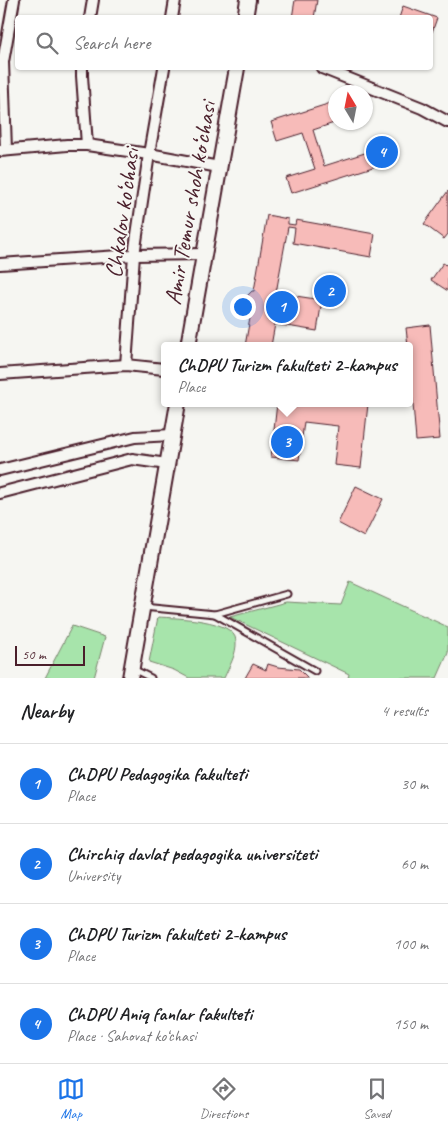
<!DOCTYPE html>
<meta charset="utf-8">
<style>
body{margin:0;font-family:Caveat,sans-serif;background:#f2f2f2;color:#202124}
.compass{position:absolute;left:328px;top:85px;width:45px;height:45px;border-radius:50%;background:#fff;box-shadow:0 1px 4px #0004;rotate:350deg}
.scale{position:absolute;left:15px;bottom:12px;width:70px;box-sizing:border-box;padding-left:5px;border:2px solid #4a1f2b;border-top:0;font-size:14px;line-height:18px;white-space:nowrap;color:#4a1f2b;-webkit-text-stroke:4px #f6f6f2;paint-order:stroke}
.you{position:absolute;left:242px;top:306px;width:18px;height:18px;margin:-12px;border:4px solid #fff;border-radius:50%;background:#1a73e8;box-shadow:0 0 0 8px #1a73e833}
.badge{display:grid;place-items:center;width:32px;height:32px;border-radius:50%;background:#1a73e8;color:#fff;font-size:16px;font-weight:700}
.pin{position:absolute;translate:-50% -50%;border:2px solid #fff;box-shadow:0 1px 5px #0006}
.popup{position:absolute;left:161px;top:342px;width:252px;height:65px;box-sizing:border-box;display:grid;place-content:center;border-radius:5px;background:#fff;filter:drop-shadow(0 1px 4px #0005);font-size:16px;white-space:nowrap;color:#757577}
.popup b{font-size:19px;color:#202124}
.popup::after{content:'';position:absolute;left:50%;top:100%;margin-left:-10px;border:10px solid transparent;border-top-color:#fff}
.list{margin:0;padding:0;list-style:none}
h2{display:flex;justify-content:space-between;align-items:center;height:65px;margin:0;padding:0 20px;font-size:21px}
h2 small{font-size:16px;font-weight:400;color:#757577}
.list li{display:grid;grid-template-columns:32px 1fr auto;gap:15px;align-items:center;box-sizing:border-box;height:80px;padding:0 20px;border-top:1px solid #e0e0e0}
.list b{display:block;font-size:19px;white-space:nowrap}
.list p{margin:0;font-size:16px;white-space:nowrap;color:#757577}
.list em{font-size:16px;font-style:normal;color:#757577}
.icon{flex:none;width:28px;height:28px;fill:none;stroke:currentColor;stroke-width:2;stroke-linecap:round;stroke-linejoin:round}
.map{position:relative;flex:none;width:448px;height:678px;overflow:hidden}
.search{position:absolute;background:#fff;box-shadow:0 1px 4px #0004;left:15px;right:15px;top:15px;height:55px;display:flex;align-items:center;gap:12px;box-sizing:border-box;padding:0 18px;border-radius:5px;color:#757577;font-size:19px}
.sheet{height:385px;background:#fff}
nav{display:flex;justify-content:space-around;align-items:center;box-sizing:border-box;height:70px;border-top:1px solid #e0e0e0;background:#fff;font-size:14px;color:#757577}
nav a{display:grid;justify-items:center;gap:2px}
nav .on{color:#1a73e8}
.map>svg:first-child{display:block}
.green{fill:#a7e4ab;stroke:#78826b}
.building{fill:#f7bbb9;stroke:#4a1f2b}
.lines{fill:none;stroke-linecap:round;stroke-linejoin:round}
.lane-casing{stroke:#4a1f2b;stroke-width:9}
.street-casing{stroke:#4a1f2b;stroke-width:14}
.secondary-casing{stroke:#4a1f2b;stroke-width:18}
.lane{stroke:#f6f6f2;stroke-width:5}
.street{stroke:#f6f6f2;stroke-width:10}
.secondary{stroke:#f6f6f2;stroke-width:14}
.labels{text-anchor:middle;stroke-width:4;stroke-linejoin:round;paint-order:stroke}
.street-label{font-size:24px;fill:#4a1f2b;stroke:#f6f6f2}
</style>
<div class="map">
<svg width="448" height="678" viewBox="0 0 448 678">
<rect width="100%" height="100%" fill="#f6f6f2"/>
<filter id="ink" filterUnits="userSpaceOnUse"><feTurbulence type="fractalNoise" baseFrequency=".02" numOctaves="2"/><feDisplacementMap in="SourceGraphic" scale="10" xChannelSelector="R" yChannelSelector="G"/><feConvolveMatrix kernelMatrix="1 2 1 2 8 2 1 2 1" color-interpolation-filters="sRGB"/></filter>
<g filter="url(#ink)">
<!-- green -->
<g class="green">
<polygon points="350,582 448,627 448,653 437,678 348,678 349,674 230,617 286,602 341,605"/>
<path d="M158,617C175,618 235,619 236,641C237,654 229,667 224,678H189L174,670L149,662Z"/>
<polygon points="72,626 105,637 94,678 45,678"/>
</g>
<!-- building -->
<g class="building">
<polygon points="295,0 317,0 314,18 292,18"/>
<polygon points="403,6 437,18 432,32 430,32 430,18 399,18"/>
<polygon points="334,102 336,107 336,122 337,122 313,130 324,166 393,144 398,159 291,193 286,178 315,169 303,133 277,141 271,122"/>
<polygon points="448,191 448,234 444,239 424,224"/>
<polygon points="267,215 288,219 288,224 295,225 296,220 375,234 371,257 293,243 295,228 288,227 276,293 322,300 317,331 275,324 271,346 245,346 250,318 247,317 244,309 244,304 247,296 252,291 254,291"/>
<polygon points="443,263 448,266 448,291 431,280"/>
<polygon points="430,325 440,439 416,441 410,366 410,346 408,346 406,328"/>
<polygon points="277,403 368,404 361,468 334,465 338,426 304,422 299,460 271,457"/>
<polygon points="356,486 383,499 364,537 338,523"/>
<polygon points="253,664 266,670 268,664 278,667 299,669 308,678 245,678"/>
</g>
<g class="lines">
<!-- lane casing -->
<g class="lane-casing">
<g id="lane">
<polyline points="143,607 215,614 315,671"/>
<polyline points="215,614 287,594"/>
<polyline points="133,669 151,678"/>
</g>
</g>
<!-- street casing -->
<g class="street-casing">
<g id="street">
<polyline points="90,18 93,0"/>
<polyline points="172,18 175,0"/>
<polyline points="82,68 82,76 87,145"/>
<polyline points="322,68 422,108 448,122"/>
<polyline points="6,150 3,62 14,0"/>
<polyline points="0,151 67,145 87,145 149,154 219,167"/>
<polyline points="0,264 134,255 204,254"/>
<polyline points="126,365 134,255 149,154 164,68"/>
<polyline points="0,374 126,365 164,369"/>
<polyline points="0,470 135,437 172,435"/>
<polyline points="0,493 132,459 167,464"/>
</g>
</g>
<!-- secondary casing -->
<g class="secondary-casing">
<g id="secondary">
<polyline points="245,18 248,0"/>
<polyline points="188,346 237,68"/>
<polyline points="130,678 178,403"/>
</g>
</g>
<!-- lane -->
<use href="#lane" class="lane"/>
<!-- street -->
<use href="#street" class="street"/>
<!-- secondary -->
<use href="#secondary" class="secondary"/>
</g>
</g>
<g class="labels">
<!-- street labels -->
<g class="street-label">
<text transform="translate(190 203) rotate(-80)" y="8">Amir Temur shoh ko‘chasi</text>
<text transform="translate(122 213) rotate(-82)" y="8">Chkalov ko‘chasi</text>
</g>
</g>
</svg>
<svg class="compass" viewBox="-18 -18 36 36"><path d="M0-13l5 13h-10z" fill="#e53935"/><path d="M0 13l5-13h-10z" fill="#757577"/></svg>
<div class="scale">50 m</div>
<div class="you"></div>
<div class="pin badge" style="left:282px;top:307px">1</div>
<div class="pin badge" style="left:330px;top:291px">2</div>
<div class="pin badge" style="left:287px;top:442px">3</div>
<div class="popup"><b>ChDPU Turizm fakulteti 2-kampus</b>Place</div>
<div class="pin badge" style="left:382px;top:152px">4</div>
<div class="search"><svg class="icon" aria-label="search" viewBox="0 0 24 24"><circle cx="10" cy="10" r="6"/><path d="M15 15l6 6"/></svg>Search here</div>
</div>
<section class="sheet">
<h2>Nearby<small>4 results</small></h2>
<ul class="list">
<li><span class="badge">1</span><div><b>ChDPU Pedagogika fakulteti</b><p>Place</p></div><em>30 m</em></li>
<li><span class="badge">2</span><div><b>Chirchiq davlat pedagogika universiteti</b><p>University</p></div><em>60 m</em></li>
<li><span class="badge">3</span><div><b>ChDPU Turizm fakulteti 2-kampus</b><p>Place</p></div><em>100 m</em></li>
<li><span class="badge">4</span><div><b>ChDPU Aniq fanlar fakulteti</b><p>Place · Sahovat ko‘chasi</p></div><em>150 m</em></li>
</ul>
</section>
<nav>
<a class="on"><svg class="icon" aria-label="map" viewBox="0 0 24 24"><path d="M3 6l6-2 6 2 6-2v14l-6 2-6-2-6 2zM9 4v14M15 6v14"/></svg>Map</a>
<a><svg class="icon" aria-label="directions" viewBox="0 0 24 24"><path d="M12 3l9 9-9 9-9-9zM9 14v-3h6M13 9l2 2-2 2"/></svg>Directions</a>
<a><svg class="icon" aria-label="saved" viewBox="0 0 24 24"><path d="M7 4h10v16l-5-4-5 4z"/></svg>Saved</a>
</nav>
